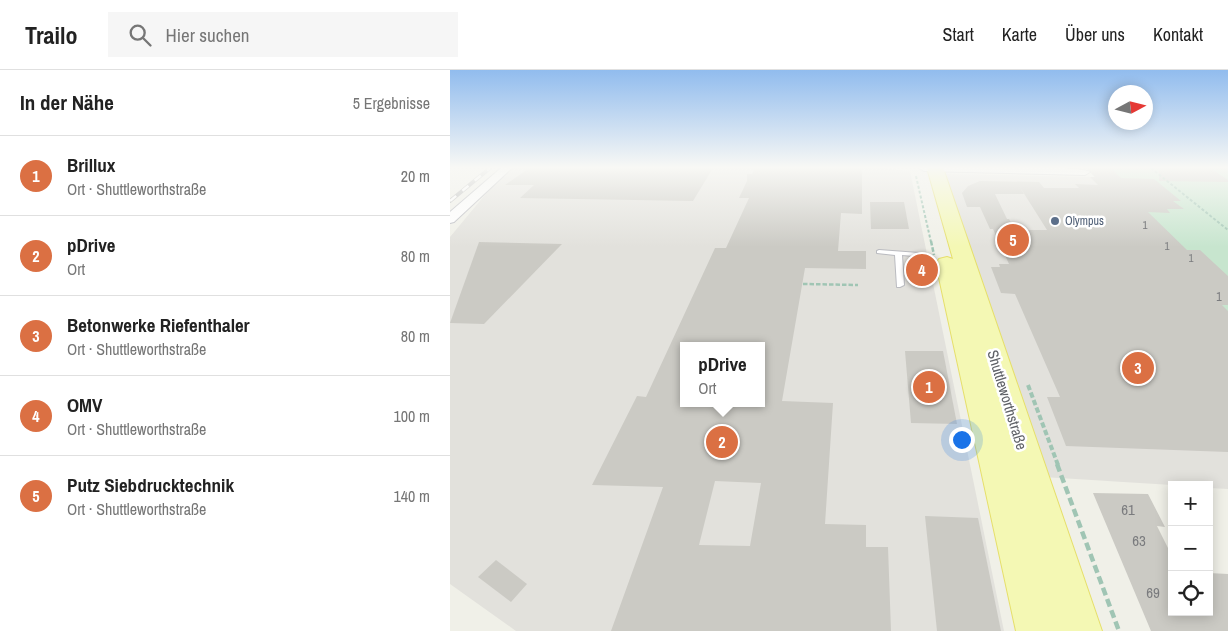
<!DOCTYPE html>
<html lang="de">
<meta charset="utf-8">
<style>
body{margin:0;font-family:"Archivo Narrow",sans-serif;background:#f6f6f6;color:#222}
.controls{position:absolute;right:15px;bottom:15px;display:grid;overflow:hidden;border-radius:0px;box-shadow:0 2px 12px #0003}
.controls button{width:45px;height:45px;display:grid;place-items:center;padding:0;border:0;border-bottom:1px solid #e0e0e0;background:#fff;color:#222;font:25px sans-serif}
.compass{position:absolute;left:658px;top:15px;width:45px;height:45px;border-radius:50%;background:#fff;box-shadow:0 2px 12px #0003;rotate:83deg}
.you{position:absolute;left:511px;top:369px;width:18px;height:18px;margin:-12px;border:4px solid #fff;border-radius:50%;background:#1a73e8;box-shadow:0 0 0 8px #1a73e833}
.badge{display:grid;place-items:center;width:32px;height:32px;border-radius:50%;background:#db7043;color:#fff;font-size:16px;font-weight:700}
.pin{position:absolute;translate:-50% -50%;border:2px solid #fff;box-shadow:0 1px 5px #0006}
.popup{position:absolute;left:230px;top:272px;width:85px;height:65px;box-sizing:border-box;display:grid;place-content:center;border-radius:0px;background:#fff;filter:drop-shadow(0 1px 4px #0005);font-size:16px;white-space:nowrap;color:#767676}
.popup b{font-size:19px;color:#222}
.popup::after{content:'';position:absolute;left:50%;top:100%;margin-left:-10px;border:10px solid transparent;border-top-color:#fff}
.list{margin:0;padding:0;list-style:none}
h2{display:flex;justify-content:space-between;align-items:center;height:65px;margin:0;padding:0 20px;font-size:21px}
h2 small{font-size:16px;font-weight:400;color:#767676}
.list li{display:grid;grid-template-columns:32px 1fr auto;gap:15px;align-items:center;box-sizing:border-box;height:80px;padding:0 20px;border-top:1px solid #e0e0e0}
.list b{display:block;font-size:19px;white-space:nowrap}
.list p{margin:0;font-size:16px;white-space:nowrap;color:#767676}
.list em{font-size:16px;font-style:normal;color:#767676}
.icon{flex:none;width:28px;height:28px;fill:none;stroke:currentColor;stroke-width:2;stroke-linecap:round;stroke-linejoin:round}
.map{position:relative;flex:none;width:778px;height:561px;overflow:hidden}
header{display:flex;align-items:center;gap:30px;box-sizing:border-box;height:70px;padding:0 25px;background:#fff;border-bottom:1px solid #e0e0e0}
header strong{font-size:24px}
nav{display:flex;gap:28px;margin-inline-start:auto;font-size:18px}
.search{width:350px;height:45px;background:#f6f6f6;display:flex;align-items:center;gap:12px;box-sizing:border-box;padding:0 18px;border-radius:0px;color:#767676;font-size:19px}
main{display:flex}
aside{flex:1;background:#fff}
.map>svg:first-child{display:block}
.industrial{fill:#e2e1dc;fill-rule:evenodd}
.green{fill:#c7e5ce}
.building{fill:#cbcac4;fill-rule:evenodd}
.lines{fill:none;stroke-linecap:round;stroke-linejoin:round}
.service-casing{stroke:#babbc0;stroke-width:2}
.minor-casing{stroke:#babbc0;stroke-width:2}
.primary-casing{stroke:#e6df6b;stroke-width:2}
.path-far3{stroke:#a0c5b4;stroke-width:2;stroke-dasharray:3 2;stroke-linecap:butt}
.path-far2{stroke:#a0c5b4;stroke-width:2.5;stroke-dasharray:4.5 2;stroke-linecap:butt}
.path-far1{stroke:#a0c5b4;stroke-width:4;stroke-dasharray:5.5 2.5;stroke-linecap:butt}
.path{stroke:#a0c5b4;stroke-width:4.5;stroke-dasharray:8 4;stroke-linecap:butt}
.service{fill:#fff;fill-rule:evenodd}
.minor{fill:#fff;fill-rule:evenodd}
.primary{fill:#f4f8b4;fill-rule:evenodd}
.rail-casing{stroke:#b7b8b8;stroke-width:4}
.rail{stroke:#fff;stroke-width:2.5;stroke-dasharray:8;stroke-linecap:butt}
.service-dot{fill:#5c6f8a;stroke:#fff;stroke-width:2}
.labels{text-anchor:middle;stroke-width:5;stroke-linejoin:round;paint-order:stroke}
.far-number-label{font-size:11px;fill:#7a7b7e}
.far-service-label{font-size:12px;fill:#4e5e75;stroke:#fff;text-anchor:start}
.number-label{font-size:12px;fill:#7a7b7e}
.street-label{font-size:15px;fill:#5f6167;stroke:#fff}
.near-number-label{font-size:15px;fill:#7a7b7e}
</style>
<header>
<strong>Trailo</strong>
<div class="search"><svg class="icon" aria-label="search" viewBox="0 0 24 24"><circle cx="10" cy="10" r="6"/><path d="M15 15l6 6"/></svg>Hier suchen</div>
<nav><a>Start</a><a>Karte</a><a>Über uns</a><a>Kontakt</a></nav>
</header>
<main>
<aside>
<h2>In der Nähe<small>5 Ergebnisse</small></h2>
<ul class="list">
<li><span class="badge">1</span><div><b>Brillux</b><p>Ort · Shuttleworthstraße</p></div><em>20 m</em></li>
<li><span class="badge">2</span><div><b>pDrive</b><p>Ort</p></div><em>80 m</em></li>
<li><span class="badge">3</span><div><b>Betonwerke Riefenthaler</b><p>Ort · Shuttleworthstraße</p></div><em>80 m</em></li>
<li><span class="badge">4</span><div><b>OMV</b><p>Ort · Shuttleworthstraße</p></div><em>100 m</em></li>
<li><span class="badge">5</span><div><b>Putz Siebdrucktechnik</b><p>Ort · Shuttleworthstraße</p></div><em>140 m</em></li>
</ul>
</aside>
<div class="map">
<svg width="778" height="561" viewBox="0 0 778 561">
<rect width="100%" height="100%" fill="#f0f0e8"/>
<!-- industrial -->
<g class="industrial">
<path d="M64,98H432L460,101L554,561H66L0,514V167L44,114ZM233,276H311V333H233Z"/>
<polygon points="494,104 644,107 778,246 778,419 759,418 759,415 722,415 593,407"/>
</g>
<!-- green -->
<polygon class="green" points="636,98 778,98 778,246"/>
<!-- building -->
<g class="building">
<polygon points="79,98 263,98 243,131 70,128 84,115 55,115"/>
<path d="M305,98H403L410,99L412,102V144L391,143L388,181H416V199L355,198L332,331L383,333L375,454L416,455V477H438L441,561H161L213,417L142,415L187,326L196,327L265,178H276L299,128H289L297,111V104H302ZM233,276H311V333H233ZM265,411L311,413L300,476L249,475Z"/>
<path d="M635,98H661L671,108L704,109L731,131H723L734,139H717L720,143L698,142L737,180H750L778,206V235H772L778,241V382L616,376L597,327H610L565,224L551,223L541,197H550L549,194H559L543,159H540L530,137H517L512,123L518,116L530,111L589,112L594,118H629L625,114L648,115L640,107H645L641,103L642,101ZM568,114L597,160H565L559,149H557L545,124H574Z"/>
<polygon points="709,98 760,98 778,110 778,112 709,111"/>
<polygon points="420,132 454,132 459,159 421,159"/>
<polygon points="29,172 112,174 34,254 0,253"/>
<polygon points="463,196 469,199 480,196 483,210 479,210 477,206 471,206 469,209 465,209"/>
<polygon points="455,281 493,281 507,354 461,353"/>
<polygon points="643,423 698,424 715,457 707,456 722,486 722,542 759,542 759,503 778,504 778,561 701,561"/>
<polygon points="475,446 528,448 551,561 487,561"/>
<polygon points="46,490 77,514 61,532 28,507"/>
</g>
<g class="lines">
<!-- service casing -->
<g class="service-casing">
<g id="service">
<polygon points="429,180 469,183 474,196 473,197 469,197 464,186 452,185 454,215 450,217 447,217 445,185 427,183 427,181"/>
<polygon points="471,208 477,208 477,214 468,216 465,216 465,212 470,211"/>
</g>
</g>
<!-- minor casing -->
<g class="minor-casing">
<g id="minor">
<polygon points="51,98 62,98 4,152 0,153 0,142"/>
<path d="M469,98C492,98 631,94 640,102L635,105L474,101Z"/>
</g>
</g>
<!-- primary casing -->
<g class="primary-casing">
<polygon id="primary" points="477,98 493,98 652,561 566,561 486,194 489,189 497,187 503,189"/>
</g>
<!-- path-far3 -->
<g class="path-far3">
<polyline points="701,98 778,160"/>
<polyline points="466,106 481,172"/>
</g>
<!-- path-far2 -->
<g class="path-far2">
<polyline points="481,171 484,185"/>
<polyline points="353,214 408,215"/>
</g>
<!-- path-far1 -->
<polyline class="path-far1" points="578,315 608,395"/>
<!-- path -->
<polyline class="path" points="607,394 669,561"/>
<!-- service -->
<use href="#service" class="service"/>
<!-- minor -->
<use href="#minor" class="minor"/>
<!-- primary -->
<use href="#primary" class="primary"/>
<!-- rail casing -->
<g class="rail-casing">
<polyline id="rail" points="0,131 40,98"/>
</g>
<!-- rail -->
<use href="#rail" class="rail"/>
</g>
<!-- sky -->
<linearGradient id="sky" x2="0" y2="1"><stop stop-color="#91bcee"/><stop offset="0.55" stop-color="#f8f8f5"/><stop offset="1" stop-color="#f8f8f5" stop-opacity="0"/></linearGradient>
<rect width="778" height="177" fill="url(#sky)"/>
<!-- markers -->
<circle class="service-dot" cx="605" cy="151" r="5"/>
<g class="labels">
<!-- far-number labels -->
<g class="far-number-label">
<text x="695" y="159">1</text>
<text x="717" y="180">1</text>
<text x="741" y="192">1</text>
</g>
<!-- far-service labels -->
<g class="far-service-label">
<text x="615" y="155">Olympus</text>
</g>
<!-- number labels -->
<g class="number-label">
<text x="769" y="231">1</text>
</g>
<!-- street labels -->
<g class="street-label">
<text transform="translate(557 330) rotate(73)" y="5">Shuttleworthstraße</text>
</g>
<!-- near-number labels -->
<g class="near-number-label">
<text x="678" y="445">61</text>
<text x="689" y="476">63</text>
<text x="703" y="528">69</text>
</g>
</g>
</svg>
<div class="controls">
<button>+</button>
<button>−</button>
<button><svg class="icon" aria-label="locate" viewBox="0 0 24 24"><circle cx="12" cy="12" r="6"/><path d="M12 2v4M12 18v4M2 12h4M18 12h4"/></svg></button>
</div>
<svg class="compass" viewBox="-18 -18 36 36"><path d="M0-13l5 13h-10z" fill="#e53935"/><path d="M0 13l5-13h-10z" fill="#767676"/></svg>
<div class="you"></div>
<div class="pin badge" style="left:479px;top:317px">1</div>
<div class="pin badge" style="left:272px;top:372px">2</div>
<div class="popup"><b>pDrive</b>Ort</div>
<div class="pin badge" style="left:688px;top:298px">3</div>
<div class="pin badge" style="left:472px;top:200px">4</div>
<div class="pin badge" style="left:563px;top:170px">5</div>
</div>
</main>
